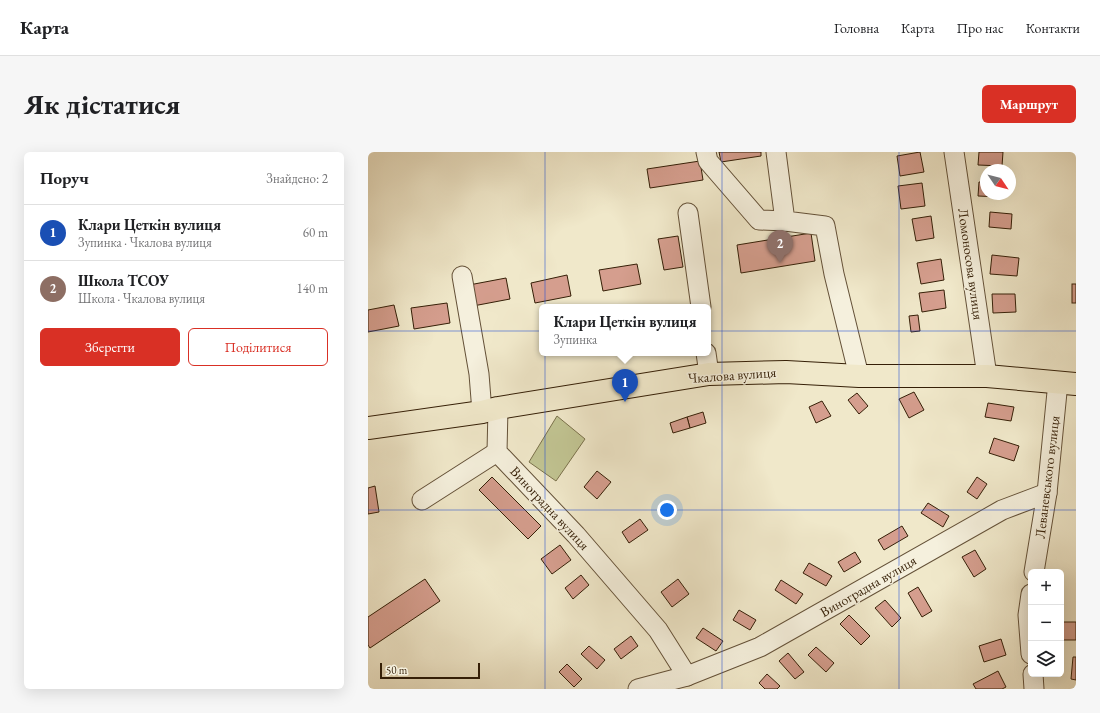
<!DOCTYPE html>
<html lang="uk">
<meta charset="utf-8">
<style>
body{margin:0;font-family:"EB Garamond",serif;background:#f6f6f6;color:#202124}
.controls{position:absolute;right:12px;bottom:12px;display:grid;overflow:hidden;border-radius:6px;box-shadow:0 4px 16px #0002}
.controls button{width:36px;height:36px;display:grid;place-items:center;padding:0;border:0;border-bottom:1px solid #e0e0e0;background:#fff;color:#202124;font:20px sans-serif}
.compass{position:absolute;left:612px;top:12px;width:36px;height:36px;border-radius:50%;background:#fff;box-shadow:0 4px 16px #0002;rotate:125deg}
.scale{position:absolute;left:12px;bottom:10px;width:100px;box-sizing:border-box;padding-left:4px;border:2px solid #351f07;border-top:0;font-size:11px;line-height:14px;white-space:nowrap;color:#351f07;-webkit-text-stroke:3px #f5f0dd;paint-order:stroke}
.you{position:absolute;left:299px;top:358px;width:14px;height:14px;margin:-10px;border:3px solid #fff;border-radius:50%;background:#1a73e8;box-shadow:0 0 0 6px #1a73e833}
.badge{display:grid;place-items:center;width:26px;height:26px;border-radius:50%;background:#d93025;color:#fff;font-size:13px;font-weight:700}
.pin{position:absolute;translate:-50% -33px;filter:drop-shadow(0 1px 2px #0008)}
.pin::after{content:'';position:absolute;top:21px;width:14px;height:12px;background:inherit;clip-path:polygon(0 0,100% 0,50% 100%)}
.popup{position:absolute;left:171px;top:152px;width:172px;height:52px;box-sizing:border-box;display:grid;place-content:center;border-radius:6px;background:#fff;filter:drop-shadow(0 1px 3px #0005);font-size:13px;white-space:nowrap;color:#757577}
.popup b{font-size:15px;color:#202124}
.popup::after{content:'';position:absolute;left:50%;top:100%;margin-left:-8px;border:8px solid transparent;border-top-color:#fff}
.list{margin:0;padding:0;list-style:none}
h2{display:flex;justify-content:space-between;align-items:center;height:52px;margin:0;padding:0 16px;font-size:17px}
h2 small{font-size:13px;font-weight:400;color:#757577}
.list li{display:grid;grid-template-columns:26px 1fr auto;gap:12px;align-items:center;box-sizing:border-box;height:56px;padding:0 16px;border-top:1px solid #e0e0e0}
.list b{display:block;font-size:15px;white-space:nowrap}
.list p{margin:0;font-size:13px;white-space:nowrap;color:#757577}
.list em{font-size:13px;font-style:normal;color:#757577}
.actions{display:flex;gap:8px;padding:12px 16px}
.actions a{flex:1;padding:9px 0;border:1px solid #d93025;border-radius:6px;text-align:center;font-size:14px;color:#d93025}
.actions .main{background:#d93025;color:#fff}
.icon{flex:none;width:22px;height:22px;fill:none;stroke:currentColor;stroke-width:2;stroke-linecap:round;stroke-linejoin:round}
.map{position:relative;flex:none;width:708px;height:537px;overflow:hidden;border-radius:6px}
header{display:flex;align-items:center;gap:24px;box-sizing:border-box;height:56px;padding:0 20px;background:#fff;border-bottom:1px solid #e0e0e0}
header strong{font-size:19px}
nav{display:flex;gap:22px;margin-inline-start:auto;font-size:14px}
.intro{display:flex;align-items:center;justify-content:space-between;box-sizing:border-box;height:96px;padding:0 24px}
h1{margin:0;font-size:28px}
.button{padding:10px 18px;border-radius:6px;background:#d93025;color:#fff;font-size:14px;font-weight:700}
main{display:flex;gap:24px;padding:0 24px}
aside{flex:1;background:#fff;border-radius:6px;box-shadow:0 4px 16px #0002}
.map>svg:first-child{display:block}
.green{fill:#c1c492;stroke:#7b724c}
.building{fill:#d59e8e;stroke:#351f07}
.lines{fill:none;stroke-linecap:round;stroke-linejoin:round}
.minor-casing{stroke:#645138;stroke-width:21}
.major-casing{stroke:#351f07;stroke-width:24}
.minor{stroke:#f5f0dd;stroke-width:19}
.major{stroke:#f0e8ca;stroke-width:22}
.grid{fill:none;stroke:#1d4ed8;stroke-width:1;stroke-opacity:0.55}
.labels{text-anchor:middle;stroke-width:3;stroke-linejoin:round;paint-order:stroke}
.street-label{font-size:14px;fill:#351f07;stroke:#f5f0dd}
</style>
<header>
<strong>Карта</strong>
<nav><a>Головна</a><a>Карта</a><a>Про нас</a><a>Контакти</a></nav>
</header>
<div class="intro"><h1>Як дістатися</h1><a class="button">Маршрут</a></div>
<main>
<aside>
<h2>Поруч<small>Знайдено: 2</small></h2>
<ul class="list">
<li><span class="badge" style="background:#1a4fb4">1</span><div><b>Клари Цеткін вулиця</b><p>Зупинка · Чкалова вулиця</p></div><em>60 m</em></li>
<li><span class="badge" style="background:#8d6e63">2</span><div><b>Школа ТСОУ</b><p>Школа · Чкалова вулиця</p></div><em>140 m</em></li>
</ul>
<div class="actions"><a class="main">Зберегти</a><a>Поділитися</a></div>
</aside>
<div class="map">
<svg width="708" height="537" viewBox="0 0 708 537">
<rect width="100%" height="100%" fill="#f0e8ca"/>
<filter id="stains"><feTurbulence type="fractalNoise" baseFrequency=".005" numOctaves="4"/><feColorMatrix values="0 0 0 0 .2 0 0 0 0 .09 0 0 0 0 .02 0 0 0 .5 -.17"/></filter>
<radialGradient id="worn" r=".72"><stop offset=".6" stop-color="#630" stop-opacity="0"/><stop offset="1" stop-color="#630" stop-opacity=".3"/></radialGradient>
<!-- green -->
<polygon class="green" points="189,264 217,287 188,329 161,310"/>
<!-- building -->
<g class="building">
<polygon points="351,0 393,0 393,4 353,10"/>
<polygon points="552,0 556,20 532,24 529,4"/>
<polygon points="611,0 635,0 634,14 610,13"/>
<polygon points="332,9 335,28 282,36 279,17"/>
<polygon points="611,30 618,30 618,42 633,42 633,45 610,44"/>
<polygon points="554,31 557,54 533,57 530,34"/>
<polygon points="622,60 644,62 643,77 621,75"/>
<polygon points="563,64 566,86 548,89 544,67"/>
<polygon points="443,81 447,109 373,121 369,93"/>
<polygon points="310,84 315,115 296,118 290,87"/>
<polygon points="624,103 651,106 649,124 622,122"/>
<polygon points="573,107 576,128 553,132 549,111"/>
<polygon points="269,112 273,132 235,139 231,118"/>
<polygon points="199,123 203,144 167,151 163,131"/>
<polygon points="138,126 142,147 105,154 101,133"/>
<rect x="704" y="132" width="4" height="19"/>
<polygon points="576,138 578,156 554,160 551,141"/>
<polygon points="624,142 647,142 648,160 625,161"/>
<polygon points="79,151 82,171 46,177 43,156"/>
<polygon points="26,153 31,174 0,180 0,158"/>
<polygon points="550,163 552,179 543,180 541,164"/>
<polygon points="546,240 556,258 541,266 531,247"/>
<polygon points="489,241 500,254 491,262 480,248"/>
<polygon points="454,249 463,264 448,271 441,255"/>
<polygon points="620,251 646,255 643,269 617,265"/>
<polygon points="335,260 338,271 322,276 319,265"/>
<polygon points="319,265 322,276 305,281 302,271"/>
<polygon points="626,286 651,294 646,309 621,301"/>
<polygon points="229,319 243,330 229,347 216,335"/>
<polygon points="124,325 173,374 160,387 111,338"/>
<polygon points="609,325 619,332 609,347 599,340"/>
<polygon points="7,334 11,360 0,362 0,336"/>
<polygon points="560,351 581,364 575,375 553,361"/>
<polygon points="272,367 280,378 261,391 254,380"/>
<polygon points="534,374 540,384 516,398 510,388"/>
<polygon points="192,393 203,408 184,422 173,407"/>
<polygon points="607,398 618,417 606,425 594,405"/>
<polygon points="487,400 493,410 476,420 470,410"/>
<polygon points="441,411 464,424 458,434 435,421"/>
<polygon points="213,423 221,433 205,447 197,436"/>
<polygon points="57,427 72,449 2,496 0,493 0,465"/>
<polygon points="310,427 321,442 304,455 293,440"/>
<polygon points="413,428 435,442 428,452 407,438"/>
<polygon points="550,435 564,459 554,465 540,441"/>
<polygon points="517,448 533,466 524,475 507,456"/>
<polygon points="371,458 388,468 382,478 365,468"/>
<polygon points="481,463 502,484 493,493 472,472"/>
<rect x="695" y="470" width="13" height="18"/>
<polygon points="335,476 355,489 348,499 328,486"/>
<polygon points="263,484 270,494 253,507 246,497"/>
<polygon points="633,487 638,503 616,510 611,494"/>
<polygon points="221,494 237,508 229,517 213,502"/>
<polygon points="448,495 466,511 458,520 440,503"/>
<polygon points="420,501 436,520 427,527 411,509"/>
<polygon points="705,505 708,505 708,528 703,527"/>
<polygon points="199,512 214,527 206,535 191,520"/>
<polygon points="630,519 638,535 634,537 608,537 605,532"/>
<polygon points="399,522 412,534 409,537 397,537 391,531"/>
</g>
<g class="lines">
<!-- minor casing -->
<g class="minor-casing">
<g id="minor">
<polyline points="338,0 340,9 391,68 417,69"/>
<polyline points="408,0 417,69 457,74 466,122 491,224"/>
<polyline points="586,0 619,224"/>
<polyline points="320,61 333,155"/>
<polyline points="94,124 111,222 114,260"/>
<polyline points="338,201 341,222"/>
<polyline points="130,256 129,300 208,383 290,478 319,524"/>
<polyline points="54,348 129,300"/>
<polyline points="666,420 679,341 690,230"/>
<polyline points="663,442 660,463 663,502"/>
<polyline points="665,522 666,537"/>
<polyline points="270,537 319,524 392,495 634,358 679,341"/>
</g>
</g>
<!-- major casing -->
<g class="major-casing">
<polyline id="major" points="0,276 114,260 130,256 341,222 418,220 491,224 619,224 708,232"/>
</g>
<!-- minor -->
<use href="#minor" class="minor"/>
<!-- major -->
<use href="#major" class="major"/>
</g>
<!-- grid -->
<path class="grid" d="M177,0V537M354,0V537M531,0V537M0,179H708M0,358H708"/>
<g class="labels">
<!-- street labels -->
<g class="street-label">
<text transform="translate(603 112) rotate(82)" y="5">Ломоносова вулиця</text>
<text transform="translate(364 223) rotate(-4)" y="5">Чкалова вулиця</text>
<text transform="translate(679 325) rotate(-83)" y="5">Леваневського вулиця</text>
<text transform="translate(182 356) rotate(47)" y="5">Виноградна вулиця</text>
<text transform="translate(500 434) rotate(-30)" y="5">Виноградна вулиця</text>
</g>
</g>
<rect width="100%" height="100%" filter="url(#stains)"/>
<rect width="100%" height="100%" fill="url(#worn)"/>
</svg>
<div class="controls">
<button>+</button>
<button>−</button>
<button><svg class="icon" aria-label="layers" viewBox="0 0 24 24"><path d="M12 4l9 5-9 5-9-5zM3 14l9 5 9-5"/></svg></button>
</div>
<svg class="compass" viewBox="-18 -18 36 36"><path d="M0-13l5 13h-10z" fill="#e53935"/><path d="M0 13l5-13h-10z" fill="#757577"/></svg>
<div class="scale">50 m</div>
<div class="you"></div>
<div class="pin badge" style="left:257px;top:250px;background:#1a4fb4">1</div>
<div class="popup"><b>Клари Цеткін вулиця</b>Зупинка</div>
<div class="pin badge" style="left:412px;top:111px;background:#8d6e63">2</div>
</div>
</main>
